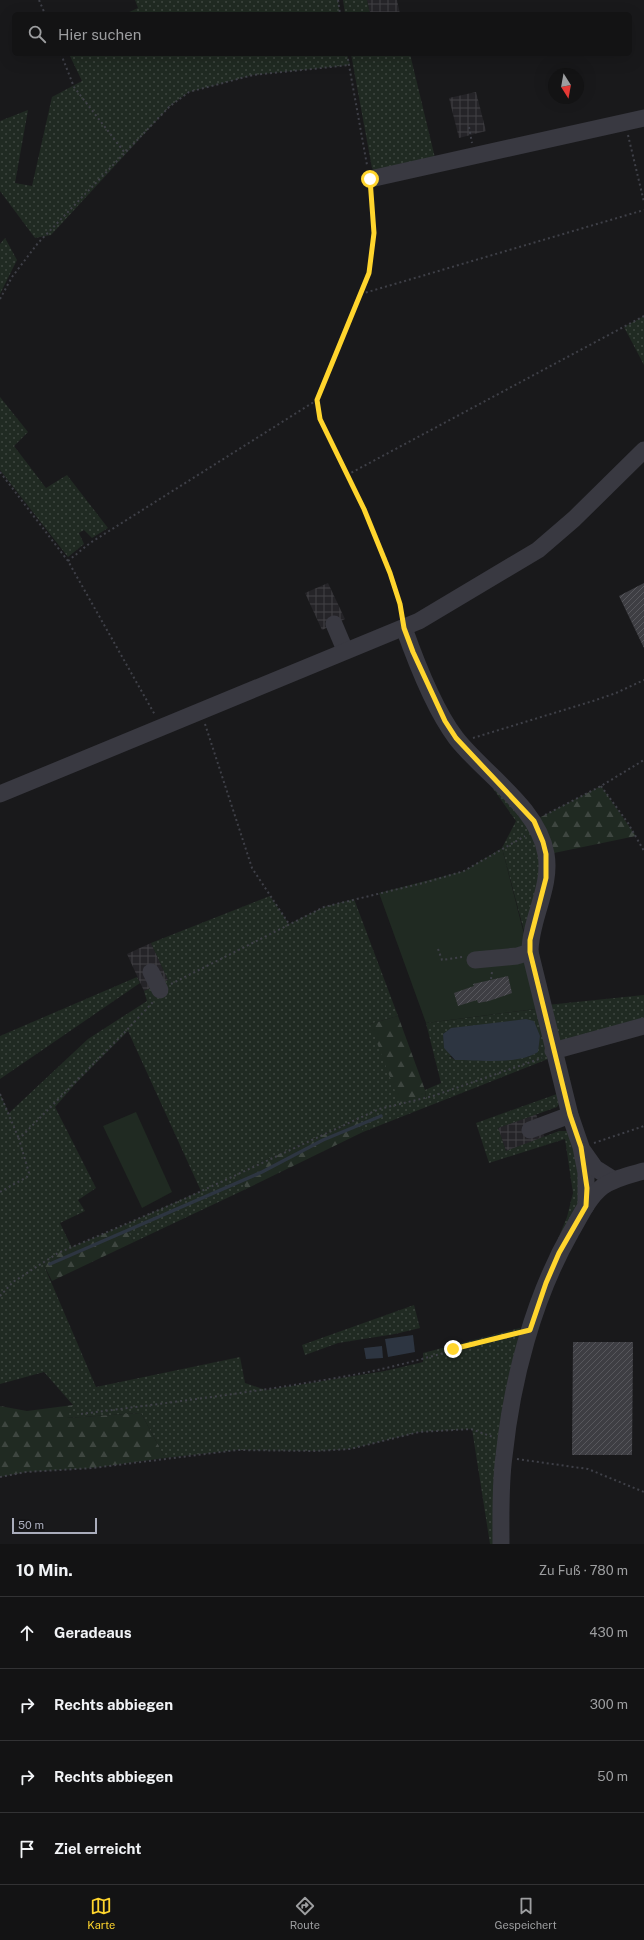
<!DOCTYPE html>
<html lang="de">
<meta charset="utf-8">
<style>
body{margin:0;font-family:"Public Sans",sans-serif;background:#202022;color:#f1f3f6}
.compass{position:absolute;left:548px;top:68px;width:36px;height:36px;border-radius:50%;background:#131314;box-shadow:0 4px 16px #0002;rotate:169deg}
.scale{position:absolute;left:12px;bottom:10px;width:85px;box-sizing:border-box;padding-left:4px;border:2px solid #aaadbc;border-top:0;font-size:11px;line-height:14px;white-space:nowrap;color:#aaadbc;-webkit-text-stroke:3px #141416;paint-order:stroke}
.stop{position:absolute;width:12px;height:12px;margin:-9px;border:3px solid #ffd52d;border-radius:50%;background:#fff}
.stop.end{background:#ffd52d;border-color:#fff;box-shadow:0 1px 4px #0008}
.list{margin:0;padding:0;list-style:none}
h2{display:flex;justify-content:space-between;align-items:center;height:52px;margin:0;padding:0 16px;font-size:17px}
h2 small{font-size:13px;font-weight:400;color:#9d9ea0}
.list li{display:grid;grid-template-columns:26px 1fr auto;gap:12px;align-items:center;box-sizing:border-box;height:72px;padding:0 16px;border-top:1px solid #323234}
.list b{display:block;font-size:15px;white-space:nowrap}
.list em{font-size:13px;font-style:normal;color:#9d9ea0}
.icon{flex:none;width:22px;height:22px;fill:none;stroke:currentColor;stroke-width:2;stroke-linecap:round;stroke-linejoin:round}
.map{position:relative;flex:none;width:644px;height:1544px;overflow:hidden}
.search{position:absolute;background:#131314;box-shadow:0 4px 16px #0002;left:12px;right:12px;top:12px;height:44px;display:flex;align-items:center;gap:10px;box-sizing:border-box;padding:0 14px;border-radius:6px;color:#9d9ea0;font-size:15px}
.sheet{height:340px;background:#131314}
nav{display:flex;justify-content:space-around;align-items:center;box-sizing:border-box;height:56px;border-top:1px solid #323234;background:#131314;font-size:11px;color:#9d9ea0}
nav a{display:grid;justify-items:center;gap:2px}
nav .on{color:#ffd52d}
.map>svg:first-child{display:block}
.industrial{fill:url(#industrial-grid)}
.green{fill:url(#green-dots);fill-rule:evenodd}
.forest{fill:url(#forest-firs)}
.pitch{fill:#202a22}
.water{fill:#2d3541}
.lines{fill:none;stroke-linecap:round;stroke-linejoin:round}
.stream{stroke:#2d3541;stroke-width:3.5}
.building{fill:url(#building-hatch)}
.path{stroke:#3f4048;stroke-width:2;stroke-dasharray:2 3;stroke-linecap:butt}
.minor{stroke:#393941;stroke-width:17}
.route{stroke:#ffd52d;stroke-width:5}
</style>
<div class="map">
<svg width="644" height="1544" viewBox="0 0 644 1544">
<defs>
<pattern id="industrial-grid" width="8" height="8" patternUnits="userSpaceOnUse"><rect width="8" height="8" fill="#252428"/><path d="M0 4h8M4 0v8" fill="none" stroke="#424145"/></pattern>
<pattern id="green-dots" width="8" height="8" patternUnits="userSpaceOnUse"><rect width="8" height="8" fill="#202a22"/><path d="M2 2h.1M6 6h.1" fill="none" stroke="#3e4640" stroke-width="1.8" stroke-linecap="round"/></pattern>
<pattern id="forest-firs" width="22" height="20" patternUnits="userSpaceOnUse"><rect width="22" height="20" fill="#202a22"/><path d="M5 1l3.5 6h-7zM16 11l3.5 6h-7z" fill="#3e4640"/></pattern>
<pattern id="building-hatch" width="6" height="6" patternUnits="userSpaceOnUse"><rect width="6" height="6" fill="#3e3e43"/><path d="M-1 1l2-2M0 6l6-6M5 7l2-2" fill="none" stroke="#57575c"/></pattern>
</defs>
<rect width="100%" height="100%" fill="#19191b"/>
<!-- industrial -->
<g class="industrial">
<polygon points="367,0 397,0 400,14 370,14"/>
<polygon points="476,92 486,131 459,138 449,98"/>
<polygon points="328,583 345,619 322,630 305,593"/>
<polygon points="151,943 168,980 144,991 127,954"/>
<polygon points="536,1114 545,1138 506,1151 498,1128"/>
</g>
<!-- green -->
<g class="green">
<polygon points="135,0 338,0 340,14 125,14 138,8"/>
<polygon points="343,0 367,0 370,14 345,14"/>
<polygon points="69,54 347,54 350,65 253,75 189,92 170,106 51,235 35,238 0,191 0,121 28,110 15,183 32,186 52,97 82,81"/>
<polygon points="351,54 410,54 436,162 378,174 372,168"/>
<polygon points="5,238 17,260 0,294 0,244"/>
<polygon points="644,316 644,365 624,327"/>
<polygon points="0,397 28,432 14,446 46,488 67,475 108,528 92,538 84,530 79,533 84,544 68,557 0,470"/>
<polygon points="482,773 530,825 543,871 524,931 502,848 516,821"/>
<path d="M270,896L289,924L324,907L354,899L398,1016L370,1024L426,1098L425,1090L441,1083L426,1023L536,1009L548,1059L363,1132L358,1119L263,1161L239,1174L246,1189L134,1242L124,1225L201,1191L128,1031L77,1082L55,1107L96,1188L78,1200L85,1211L60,1223L72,1248L43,1263L96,1387L240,1357L245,1383L266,1390L385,1371L423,1362V1353L520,1328L498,1447L495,1544H490L472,1429L419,1432L350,1449L316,1451L237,1450L165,1458L141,1413L66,1418L73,1405L44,1372L0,1384V1094L9,1113L88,1039L147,1001L144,991L168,980L151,943ZM449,1056H531L496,1060H455Z"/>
<polygon points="137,977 140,983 0,1079 0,1036"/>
<polygon points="644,995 644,1025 556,1048 547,1005"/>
<polygon points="557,1094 560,1102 557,1107 498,1128 506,1151 559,1131 568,1131 578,1168 579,1205 557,1241 567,1217 573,1193 565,1139 489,1163 476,1123"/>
<polygon points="414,1305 420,1328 395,1334 338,1343 305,1355 302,1345"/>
</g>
<!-- forest -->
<g class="forest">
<polygon points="601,786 636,836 554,853 539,818"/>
<polygon points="398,1016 425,1090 426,1098 400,1104 370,1024"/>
<polygon points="359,1119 363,1132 246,1189 239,1174 263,1161"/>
<polygon points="124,1225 134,1242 52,1281 43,1263 58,1253"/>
<polygon points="73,1405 67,1418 141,1413 165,1458 93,1468 26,1472 0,1477 0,1406 27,1411"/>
</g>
<!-- pitch -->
<g class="pitch">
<polygon points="502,848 543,1008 426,1023 379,893 464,871"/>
<polygon points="136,1112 172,1192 142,1208 103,1126"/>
</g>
<!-- water -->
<g class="water">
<path d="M526,1019L534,1021L540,1036L538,1052C518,1065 478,1060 455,1060L444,1048L443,1034L451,1028Z"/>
<polygon points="413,1335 415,1352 388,1357 385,1339"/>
<polygon points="382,1346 383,1358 366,1359 364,1348"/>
</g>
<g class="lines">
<!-- stream -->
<polyline class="stream" points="50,1264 262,1172 323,1140 381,1116"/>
</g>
<!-- building -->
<g class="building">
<polygon points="644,583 644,648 619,596"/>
<polygon points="508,976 512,993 489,1001 478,1003 477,1000 458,1006 454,993 474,986 473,984"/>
<polygon points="573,1342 633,1342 632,1455 572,1455"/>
</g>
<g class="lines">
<!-- path -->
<g class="path">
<polyline points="39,0 45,14"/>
<polyline points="338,0 340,14"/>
<polyline points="61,54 74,87 125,153"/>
<polyline points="347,54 367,165"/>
<polyline points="469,127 472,143"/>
<polyline points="628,135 644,202"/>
<path d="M371,193L374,233L369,273L317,400C321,427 334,447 345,471C367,516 393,564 402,613"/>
<polyline points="361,294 644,210"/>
<polyline points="0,299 12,277 38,243 170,106 189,92 253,75 350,65"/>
<polyline points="0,472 68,561 155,715"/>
<polyline points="347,475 644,316"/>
<polyline points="68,561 90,543 317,400"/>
<polyline points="205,724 252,868 289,924"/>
<polyline points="473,738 593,701 616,693 644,680"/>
<polyline points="601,786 628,823 644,851"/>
<polyline points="545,815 601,786 644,760"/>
<polyline points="438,949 442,960 462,957"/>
<polyline points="491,979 492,972"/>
<polyline points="171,984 324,907 427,882 464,871 525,836"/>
<polyline points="0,1094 19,1139"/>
<polyline points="594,1143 644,1126"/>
<polyline points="0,1192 27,1177 29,1173 19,1139 124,1033 153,1002"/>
<polyline points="0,1296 13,1282 58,1253 182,1200 379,1109 433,1096 542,1058"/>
<path d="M81,1414C173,1402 266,1391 358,1374C410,1364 462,1347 514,1334"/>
<polyline points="517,1459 588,1469 644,1492"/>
<polyline points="0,1477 26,1472 93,1468 237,1450 316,1451 350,1449 419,1432 471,1429 493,1437"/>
</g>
<!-- minor -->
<g class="minor">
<polyline points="370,179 644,118"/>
<polyline points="334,624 345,650"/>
<path d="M404,628C416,662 434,709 456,738C484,774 538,807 546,854C552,887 530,919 530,952L570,1115L581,1147L586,1173V1206"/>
<polyline points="0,794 419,621 538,550 574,519 644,450"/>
<polyline points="475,960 517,956 530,952"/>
<polyline points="151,972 160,990"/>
<polyline points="553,1051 644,1026"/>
<polyline points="530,1130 570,1115"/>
<polyline points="583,1151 595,1168 614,1180"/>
<path d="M501,1544C501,1515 500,1485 504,1456C512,1380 533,1299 571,1232C580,1217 588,1198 602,1187C615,1178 630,1175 644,1171"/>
</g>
</g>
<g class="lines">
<!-- route -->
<polyline class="route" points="370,179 374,233 369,273 317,400 320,419 364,509 390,573 400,604 404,628 413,652 445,721 456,738 534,821 543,842 546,854 546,878 530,940 530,952 570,1115 581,1147 587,1188 586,1206 559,1253 546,1283 530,1330 453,1349"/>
</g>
</svg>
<svg class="compass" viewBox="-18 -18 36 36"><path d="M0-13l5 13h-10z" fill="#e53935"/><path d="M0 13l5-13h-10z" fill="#9d9ea0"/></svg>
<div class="scale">50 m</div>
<div class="stop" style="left:370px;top:179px"></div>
<div class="stop end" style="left:453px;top:1349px"></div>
<div class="search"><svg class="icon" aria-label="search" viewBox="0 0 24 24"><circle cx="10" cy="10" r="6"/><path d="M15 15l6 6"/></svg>Hier suchen</div>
</div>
<section class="sheet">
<h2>10 Min.<small>Zu Fuß · 780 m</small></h2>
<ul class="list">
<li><svg class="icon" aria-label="ahead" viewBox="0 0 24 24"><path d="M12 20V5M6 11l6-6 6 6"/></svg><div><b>Geradeaus</b></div><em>430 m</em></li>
<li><svg class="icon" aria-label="right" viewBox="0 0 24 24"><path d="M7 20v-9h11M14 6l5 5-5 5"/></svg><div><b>Rechts abbiegen</b></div><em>300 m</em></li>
<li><svg class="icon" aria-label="right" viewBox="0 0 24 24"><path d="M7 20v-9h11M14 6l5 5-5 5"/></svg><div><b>Rechts abbiegen</b></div><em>50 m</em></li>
<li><svg class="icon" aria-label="arrive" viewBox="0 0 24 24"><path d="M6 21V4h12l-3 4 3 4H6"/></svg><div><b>Ziel erreicht</b></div></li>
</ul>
</section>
<nav>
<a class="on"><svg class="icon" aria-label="map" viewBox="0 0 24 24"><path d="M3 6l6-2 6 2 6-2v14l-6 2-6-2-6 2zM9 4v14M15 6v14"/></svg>Karte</a>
<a><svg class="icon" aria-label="directions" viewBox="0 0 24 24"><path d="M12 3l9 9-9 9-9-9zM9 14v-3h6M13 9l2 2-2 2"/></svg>Route</a>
<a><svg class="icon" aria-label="saved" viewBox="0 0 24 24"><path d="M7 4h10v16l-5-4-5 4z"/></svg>Gespeichert</a>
</nav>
